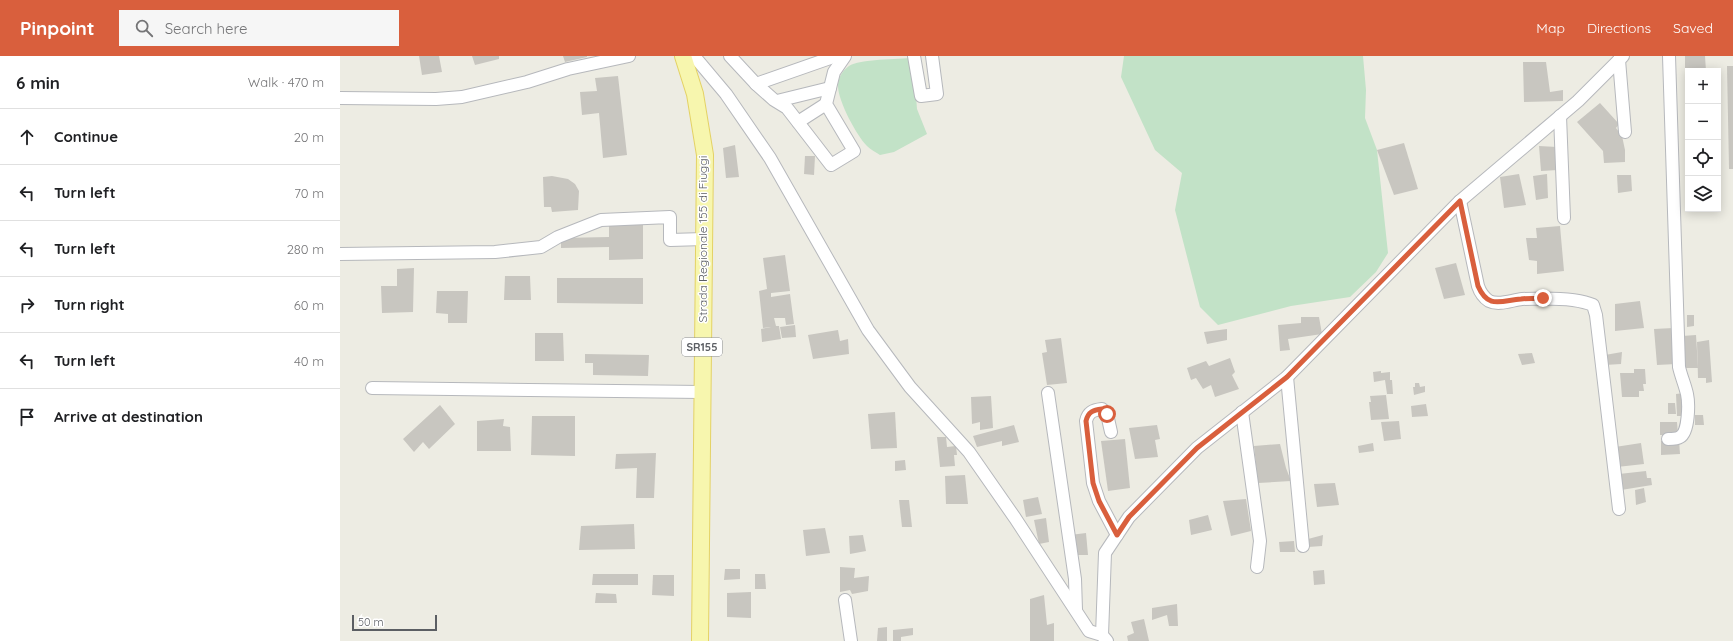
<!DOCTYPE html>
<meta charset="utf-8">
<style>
body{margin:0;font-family:Quicksand,sans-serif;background:#f6f6f6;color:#202124}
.controls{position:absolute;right:12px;top:12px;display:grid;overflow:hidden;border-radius:0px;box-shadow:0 2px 10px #0003}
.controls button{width:36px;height:36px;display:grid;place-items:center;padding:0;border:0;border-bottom:1px solid #e0e0e0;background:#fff;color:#202124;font:20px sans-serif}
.scale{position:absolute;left:12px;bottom:10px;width:85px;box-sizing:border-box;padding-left:4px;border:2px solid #5b5e63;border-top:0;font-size:11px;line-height:14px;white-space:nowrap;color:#5b5e63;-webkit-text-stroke:3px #fff;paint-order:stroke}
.stop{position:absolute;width:12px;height:12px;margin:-9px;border:3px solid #d95f3d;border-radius:50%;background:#fff}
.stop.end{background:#d95f3d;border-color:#fff;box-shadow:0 1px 4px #0008}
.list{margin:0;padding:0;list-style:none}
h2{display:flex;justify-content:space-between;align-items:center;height:52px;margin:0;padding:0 16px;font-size:17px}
h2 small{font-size:13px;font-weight:400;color:#757577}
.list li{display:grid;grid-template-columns:26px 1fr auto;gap:12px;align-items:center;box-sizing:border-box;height:56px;padding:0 16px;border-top:1px solid #e0e0e0}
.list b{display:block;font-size:15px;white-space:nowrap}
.list em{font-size:13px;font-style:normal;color:#757577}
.icon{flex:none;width:22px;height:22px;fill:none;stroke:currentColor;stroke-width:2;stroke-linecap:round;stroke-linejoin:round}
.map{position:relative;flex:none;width:1393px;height:585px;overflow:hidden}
header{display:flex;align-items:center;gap:24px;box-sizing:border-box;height:56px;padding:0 20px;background:#d95f3d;color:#fff}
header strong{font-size:19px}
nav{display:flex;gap:22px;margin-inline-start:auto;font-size:14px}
.search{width:280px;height:36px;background:#f6f6f6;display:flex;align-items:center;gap:10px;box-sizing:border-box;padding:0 14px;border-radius:0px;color:#757577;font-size:15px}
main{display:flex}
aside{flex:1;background:#fff}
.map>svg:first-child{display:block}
.green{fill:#c2e2c7}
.building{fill:#c8c6c0}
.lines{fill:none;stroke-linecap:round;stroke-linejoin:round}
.minor-casing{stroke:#b6b8bc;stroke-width:14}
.major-casing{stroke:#e4d265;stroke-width:18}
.minor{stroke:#fff;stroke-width:12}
.major{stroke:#f7f6ae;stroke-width:16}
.route{stroke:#d95f3d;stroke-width:5}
.labels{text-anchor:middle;stroke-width:3;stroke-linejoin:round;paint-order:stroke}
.shield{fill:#fff;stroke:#8c8e92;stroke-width:1}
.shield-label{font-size:11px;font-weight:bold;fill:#5b5e63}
.street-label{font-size:12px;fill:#5b5e63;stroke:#fff}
</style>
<header>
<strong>Pinpoint</strong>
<div class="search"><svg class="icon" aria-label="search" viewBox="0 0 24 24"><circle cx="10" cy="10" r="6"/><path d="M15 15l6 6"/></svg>Search here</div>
<nav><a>Map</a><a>Directions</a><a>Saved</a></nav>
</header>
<main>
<aside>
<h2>6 min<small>Walk · 470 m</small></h2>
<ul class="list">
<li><svg class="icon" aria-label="ahead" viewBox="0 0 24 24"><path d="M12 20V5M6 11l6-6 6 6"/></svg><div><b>Continue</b></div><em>20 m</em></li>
<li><svg class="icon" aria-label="left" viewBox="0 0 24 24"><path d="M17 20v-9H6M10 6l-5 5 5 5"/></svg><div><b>Turn left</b></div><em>70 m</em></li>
<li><svg class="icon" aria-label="left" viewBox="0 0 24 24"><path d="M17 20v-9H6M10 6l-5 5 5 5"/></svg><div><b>Turn left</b></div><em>280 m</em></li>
<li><svg class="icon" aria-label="right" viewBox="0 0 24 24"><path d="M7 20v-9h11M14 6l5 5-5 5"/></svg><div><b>Turn right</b></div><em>60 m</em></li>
<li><svg class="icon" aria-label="left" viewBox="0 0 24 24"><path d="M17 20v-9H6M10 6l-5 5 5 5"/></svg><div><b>Turn left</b></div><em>40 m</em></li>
<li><svg class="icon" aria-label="arrive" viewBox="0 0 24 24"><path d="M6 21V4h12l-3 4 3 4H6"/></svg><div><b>Arrive at destination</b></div></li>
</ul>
</aside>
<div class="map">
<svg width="1393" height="585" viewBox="0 0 1393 585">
<rect width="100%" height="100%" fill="#edece3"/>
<!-- green -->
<g class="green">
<polygon points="784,0 1023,0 1026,34 1025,62 1037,94 1048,197 1036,216 1010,241 951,250 878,269 860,251 835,154 842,117 815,94 781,21"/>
<path d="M573,2L577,53L587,78L554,96L540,99C536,96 531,94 527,90C517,80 498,45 498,30C498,22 502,15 509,10C519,3 559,3 573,2Z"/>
</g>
<!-- building -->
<g class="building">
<polygon points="79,0 99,0 102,16 82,19"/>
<polygon points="132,0 159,0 159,3 135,9"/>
<polygon points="223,0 247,0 247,1 225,6"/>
<polygon points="1345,0 1365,0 1366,15 1348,15 1348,27 1345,28"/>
<polygon points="1183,6 1206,6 1210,36 1223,34 1223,45 1184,46"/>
<polygon points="1387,10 1393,10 1393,113 1389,113"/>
<polygon points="278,20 287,99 263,102 259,57 242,59 240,36 257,35 255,22"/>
<polygon points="1260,47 1279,68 1276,72 1282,80 1285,94 1285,106 1264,107 1263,95 1237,66"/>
<polygon points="1064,87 1078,133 1054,139 1037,94"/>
<polygon points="395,89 399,121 386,122 383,92"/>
<polygon points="1199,90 1217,91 1218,114 1201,115"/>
<polygon points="465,100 475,100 474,119 464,118"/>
<polygon points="1179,118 1186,149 1164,152 1160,121"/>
<polygon points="1207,118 1208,142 1196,144 1193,120"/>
<polygon points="1277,119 1291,119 1292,135 1278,137"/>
<polygon points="212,120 228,123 235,128 239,135 238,154 212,156 211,151 204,151 203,121"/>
<polygon points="303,167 303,203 269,204 269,191 221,192 221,182 269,181 269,168"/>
<polygon points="1220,170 1224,215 1197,218 1197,205 1189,204 1186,182 1197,182 1196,172"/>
<polygon points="445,199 450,235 431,237 431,241 450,238 454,268 446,269 445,262 434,262 436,270 439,270 441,283 422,286 421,273 431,271 423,272 419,235 427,233 423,202"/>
<polygon points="1116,207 1125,239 1104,243 1095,212"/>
<polygon points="74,212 73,256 42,257 41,230 57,230 57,213"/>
<polygon points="165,220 190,220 191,244 164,244"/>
<polygon points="217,222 303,222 303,248 217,247"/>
<polygon points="97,235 128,235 127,267 108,267 108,258 96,257"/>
<polygon points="1300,245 1304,272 1275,275 1275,248"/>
<polygon points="1347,259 1354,259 1354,270 1347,271"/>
<polygon points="961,261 979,261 982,278 948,283 950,294 940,295 938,269 961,267"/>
<polygon points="455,269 456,281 442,282 440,271"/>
<polygon points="1333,272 1336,308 1317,309 1314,273"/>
<polygon points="887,273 887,284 867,288 864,276"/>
<polygon points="498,274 500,285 508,283 509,298 473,303 468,279"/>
<polygon points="195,277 223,277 224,305 195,305"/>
<polygon points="1356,279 1358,312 1344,312 1342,280"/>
<polygon points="721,282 727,327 707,329 702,297 707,296 705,284"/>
<polygon points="1369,284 1372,326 1366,327 1366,322 1358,322 1357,286"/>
<polygon points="1282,296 1281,308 1265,309 1265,299"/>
<polygon points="1192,297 1195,307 1182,309 1178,298"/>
<polygon points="245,298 309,299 308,320 253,319 253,307 245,307"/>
<polygon points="890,302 895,316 892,319 899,333 875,341 871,329 863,333 856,322 851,324 847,312 866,305 869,310"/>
<polygon points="1294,313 1305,313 1306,328 1303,328 1304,335 1299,335 1299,341 1282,341 1280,317 1294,317"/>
<polygon points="1041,315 1041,317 1050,316 1050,324 1052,324 1053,338 1047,338 1045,324 1034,326 1033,316"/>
<polygon points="1075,327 1079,327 1080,331 1085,330 1085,336 1074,339 1073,331 1075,331"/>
<polygon points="1344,337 1345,360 1337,360 1336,338"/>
<polygon points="1046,339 1049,363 1031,364 1029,346 1031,346 1030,340"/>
<polygon points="651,340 653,372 640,374 640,366 632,368 631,341"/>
<polygon points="1328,347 1335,347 1336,358 1328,358"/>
<polygon points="1086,348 1088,360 1072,361 1071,350"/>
<polygon points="100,349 115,368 89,393 83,386 74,396 63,383"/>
<polygon points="555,356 557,392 531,393 528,358"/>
<polygon points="1355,359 1363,359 1364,369 1355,369"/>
<polygon points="192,360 235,360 235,400 191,399"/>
<polygon points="164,363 163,370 170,371 171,395 137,395 137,365"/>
<polygon points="1059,365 1061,383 1044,385 1041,366"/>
<polygon points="1320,366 1337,366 1338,379 1320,379"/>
<polygon points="674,369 679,386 662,390 662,385 637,391 633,380"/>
<polygon points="817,369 820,383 815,384 818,401 795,403 789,372"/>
<polygon points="597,381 606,381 607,391 616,390 617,399 614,399 615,410 600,411"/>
<polygon points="785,383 790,432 768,435 761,385"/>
<polygon points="1339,384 1340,398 1321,399 1321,385"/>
<polygon points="1033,387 1034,395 1019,397 1018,390"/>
<polygon points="1301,387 1304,408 1277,411 1275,391"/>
<polygon points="940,388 946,412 951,425 918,427 914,390"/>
<polygon points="316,397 314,442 296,442 297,412 275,413 276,398"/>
<polygon points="565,404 566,414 555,415 555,405"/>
<polygon points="1306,415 1307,422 1311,422 1312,429 1281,434 1279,418"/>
<polygon points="625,419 628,448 606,448 605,420"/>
<polygon points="995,427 999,449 977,451 974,428"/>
<polygon points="1304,432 1306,446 1296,449 1295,434"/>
<polygon points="698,441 702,458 686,461 683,444"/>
<polygon points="906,443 911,475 891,480 883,445"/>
<polygon points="559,444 569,444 572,471 562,471"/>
<polygon points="868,459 872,474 851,479 849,464"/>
<polygon points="706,462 709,486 699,488 694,464"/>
<polygon points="294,468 295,493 239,494 241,470"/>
<polygon points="485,472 490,497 466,500 463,474"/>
<polygon points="746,477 748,499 732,499 730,479"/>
<polygon points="523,479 526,495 510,498 509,480"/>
<polygon points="983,479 982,490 968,491 968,483"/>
<polygon points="954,485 955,496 940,496 939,486"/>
<polygon points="500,511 515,512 514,522 529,520 528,535 512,538 510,534 500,536"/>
<polygon points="385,513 400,513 400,523 384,524"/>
<polygon points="984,514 985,528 974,529 973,515"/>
<polygon points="253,518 298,518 298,529 252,529"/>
<polygon points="415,518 425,518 426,533 415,533"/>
<polygon points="313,519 334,519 334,540 312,539"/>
<polygon points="411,536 411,562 387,561 387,537"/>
<polygon points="256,537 276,538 277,547 255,547"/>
<polygon points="704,539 707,569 714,567 714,585 690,585 690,543"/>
<polygon points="837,548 838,570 829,570 827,559 812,564 812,552"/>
<polygon points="804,563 809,585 788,585 787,580 794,577 791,566"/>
<polygon points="547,571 547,585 537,585 538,572"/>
<polygon points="573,572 573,579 561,581 561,585 553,585 553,574"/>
</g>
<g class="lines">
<!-- minor casing -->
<g class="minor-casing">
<g id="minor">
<polyline points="354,0 386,38 430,102 528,274 570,331 629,396 675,462 749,575 762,579"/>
<polyline points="390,0 416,28 496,0"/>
<polyline points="574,0 581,40 597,38 592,0"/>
<polyline points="1279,4 1285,76"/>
<polyline points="416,28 434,44 447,52 491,109 514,95 486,48 494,16 505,0"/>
<polyline points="0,42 96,43 122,41 187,26 228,13 289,0"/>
<polyline points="437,45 490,32"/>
<polyline points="1220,60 1224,162"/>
<polyline points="458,66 486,48"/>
<path d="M1120,145L1138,230C1140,236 1143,241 1149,245C1159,250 1172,244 1182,243C1202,242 1235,241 1253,249L1256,259L1279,453"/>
<polyline points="0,198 155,196 201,191 218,181 261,164 330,161 330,184 364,183"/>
<polyline points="947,321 963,490"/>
<polyline points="32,332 362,336"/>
<polyline points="708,337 735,523 736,554"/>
<polyline points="902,356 920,485 917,511"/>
<path d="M771,376L767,358L762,353C753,354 748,356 746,365L753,427L759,445L777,479"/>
<path d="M1328,383C1331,383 1337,383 1340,381C1349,376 1349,347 1347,338C1345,329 1341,320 1339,311L1329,0"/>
<polyline points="505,544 511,585"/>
<polyline points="767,585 762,579 765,497 789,461 857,392 947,321 1120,145 1238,45 1283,0"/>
</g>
</g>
<!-- major casing -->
<g class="major-casing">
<polyline id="major" points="343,0 355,38 365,99 360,585"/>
</g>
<!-- minor -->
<use href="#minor" class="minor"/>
<!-- major -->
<use href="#major" class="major"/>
</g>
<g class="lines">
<!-- route -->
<path class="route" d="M767,358L762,353C753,354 748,356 746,365L753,427L759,445L777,479L789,461L857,392L947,321L1120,145L1138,230C1148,253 1160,245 1181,243C1188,242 1196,243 1203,242"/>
</g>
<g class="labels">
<!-- shield labels -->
<rect class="shield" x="342" y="282" width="40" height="18" rx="3"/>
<g class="shield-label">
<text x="362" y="295">SR155</text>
</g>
<!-- street labels -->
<g class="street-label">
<text transform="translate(363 183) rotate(-90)" y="4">Strada Regionale 155 di Fiuggi</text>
</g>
</g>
</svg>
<div class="controls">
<button>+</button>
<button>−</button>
<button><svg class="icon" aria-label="locate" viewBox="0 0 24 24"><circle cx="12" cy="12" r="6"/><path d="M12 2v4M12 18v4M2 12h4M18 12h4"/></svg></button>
<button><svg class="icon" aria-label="layers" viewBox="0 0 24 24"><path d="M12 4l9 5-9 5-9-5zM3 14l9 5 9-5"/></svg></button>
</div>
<div class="scale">50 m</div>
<div class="stop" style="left:767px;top:358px"></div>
<div class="stop end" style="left:1203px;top:242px"></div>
</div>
</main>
